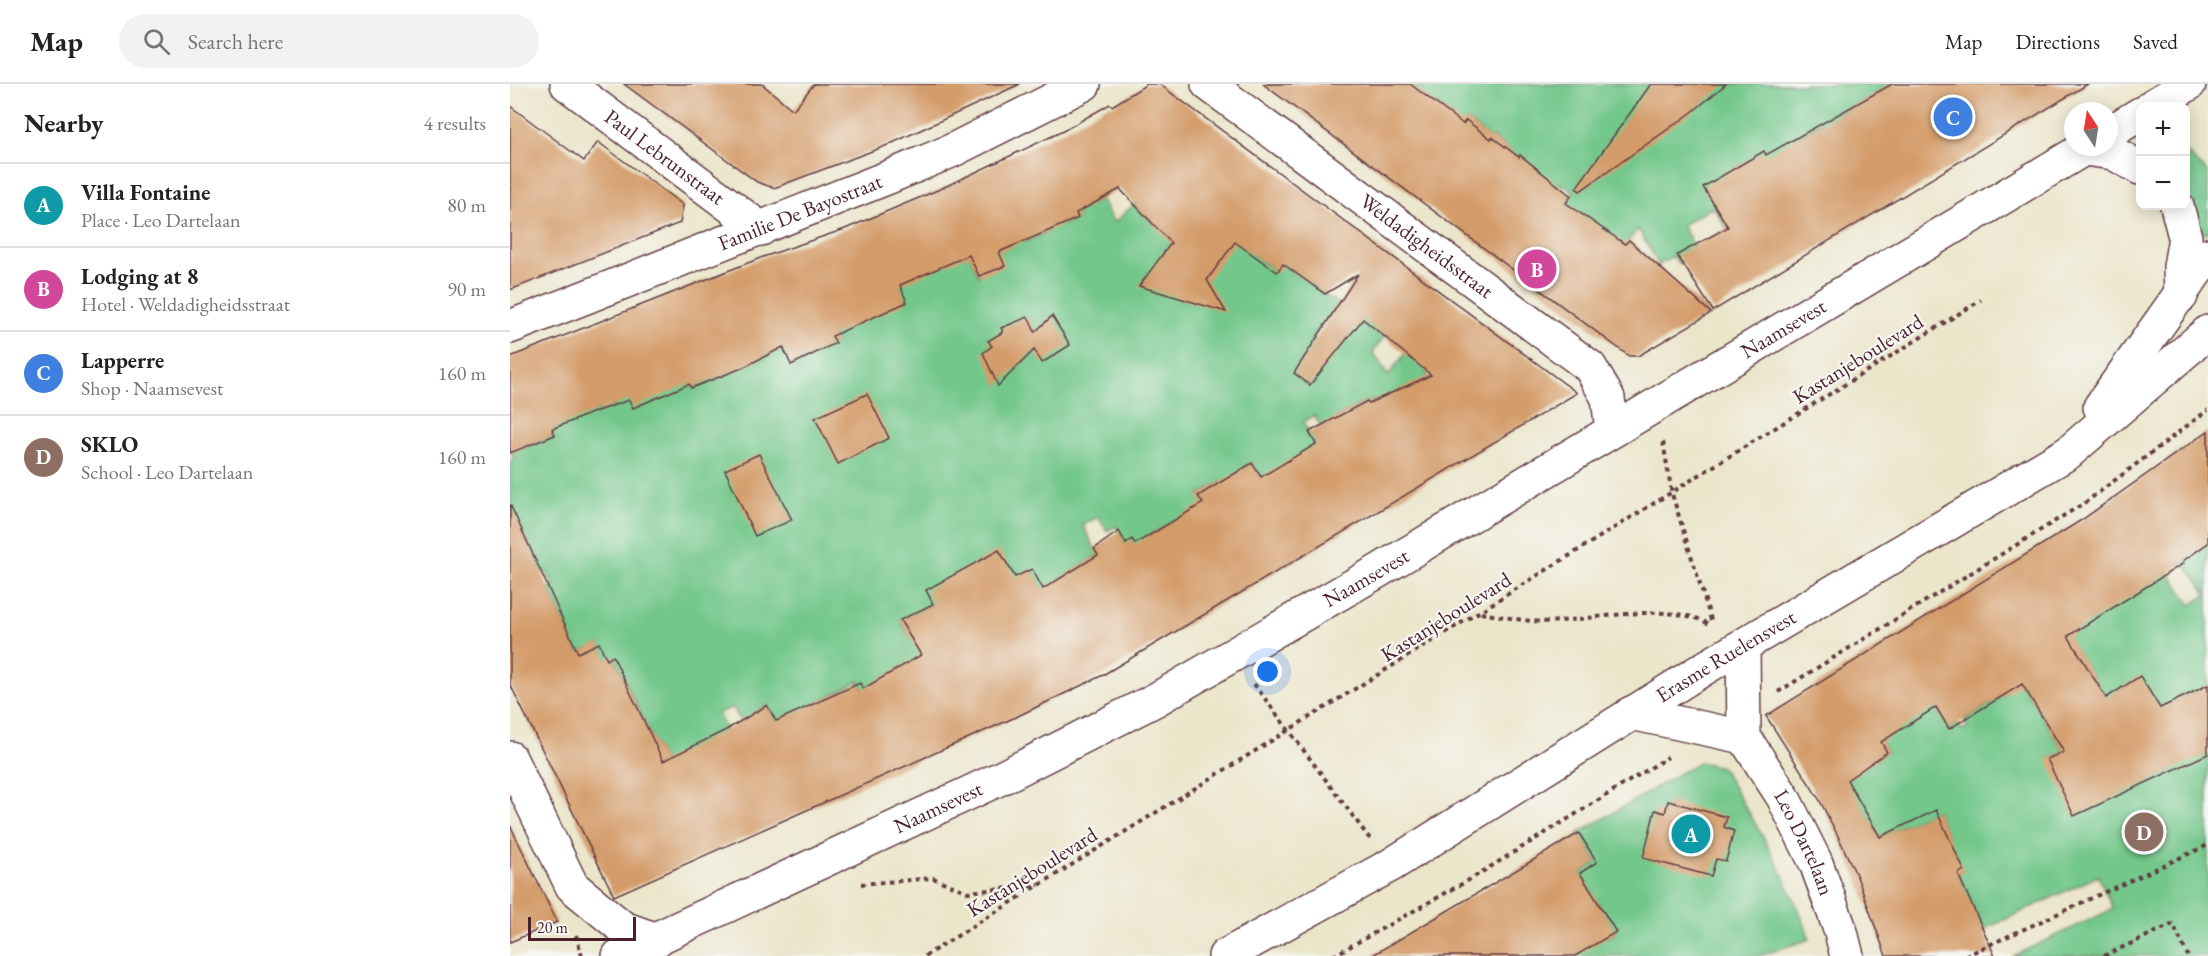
<!DOCTYPE html>
<meta charset="utf-8">
<style>
body{margin:0;font-family:"EB Garamond",serif;background:#f2f2f2;color:#222}
.controls{position:absolute;right:18px;top:18px;display:grid;overflow:hidden;border-radius:12px;box-shadow:0 3px 15px #0003}
.controls button{width:54px;height:54px;display:grid;place-items:center;padding:0;border:0;border-bottom:2px solid #e0e0e0;background:#fff;color:#222;font:30px sans-serif}
.compass{position:absolute;left:1554px;top:18px;width:54px;height:54px;border-radius:50%;background:#fff;box-shadow:0 3px 15px #0003;rotate:348deg}
.scale{position:absolute;left:18px;bottom:15px;width:108px;box-sizing:border-box;padding-left:6px;border:3px solid #4a1f2b;border-top:0;font-size:16px;line-height:21px;white-space:nowrap;color:#4a1f2b;-webkit-text-stroke:4px #f6f6f2;paint-order:stroke}
.you{position:absolute;left:758px;top:588px;width:21px;height:21px;margin:-15px;border:4px solid #fff;border-radius:50%;background:#1a73e8;box-shadow:0 0 0 9px #1a73e833}
.badge{display:grid;place-items:center;width:39px;height:39px;border-radius:50%;background:#111827;color:#fff;font-size:20px;font-weight:700}
.pin{position:absolute;translate:-50% -50%;border:3px solid #fff;box-shadow:0 2px 6px #0006}
.list{margin:0;padding:0;list-style:none}
h2{display:flex;justify-content:space-between;align-items:center;height:78px;margin:0;padding:0 24px;font-size:26px}
h2 small{font-size:20px;font-weight:400;color:#767676}
.list li{display:grid;grid-template-columns:39px 1fr auto;gap:18px;align-items:center;box-sizing:border-box;height:84px;padding:0 24px;border-top:2px solid #e0e0e0}
.list b{display:block;font-size:22px;white-space:nowrap}
.list p{margin:0;font-size:20px;white-space:nowrap;color:#767676}
.list em{font-size:20px;font-style:normal;color:#767676}
.icon{flex:none;width:33px;height:33px;fill:none;stroke:currentColor;stroke-width:2;stroke-linecap:round;stroke-linejoin:round}
.map{position:relative;flex:none;width:1698px;height:872px;overflow:hidden}
header{display:flex;align-items:center;gap:36px;box-sizing:border-box;height:84px;padding:0 30px;background:#fff;border-bottom:2px solid #e0e0e0}
header strong{font-size:28px}
nav{display:flex;gap:33px;margin-inline-start:auto;font-size:21px}
.search{width:420px;height:54px;background:#f2f2f2;display:flex;align-items:center;gap:15px;box-sizing:border-box;padding:0 21px;border-radius:33px;color:#767676;font-size:22px}
main{display:flex}
aside{flex:1;background:#fff}
.map>svg:first-child{display:block}
.green{fill:#73c78b;stroke:#5e735b;stroke-width:1.5}
.building{fill:#d49c6a}
.lines{fill:none;stroke-linecap:round;stroke-linejoin:round}
.minor-casing{stroke:#623d43;stroke-width:36}
.major-casing{stroke:#623d43;stroke-width:36}
.path{stroke:#623d43;stroke-width:4;stroke-dasharray:4.5 4.5;stroke-linecap:butt}
.minor{stroke:#fff;stroke-width:33}
.major{stroke:#fff;stroke-width:33}
.labels{text-anchor:middle;stroke-width:4.5;stroke-linejoin:round;paint-order:stroke}
.street-label{font-size:21px;fill:#4a1f2b;stroke:#f6f6f2}
</style>
<header>
<strong>Map</strong>
<div class="search"><svg class="icon" aria-label="search" viewBox="0 0 24 24"><circle cx="10" cy="10" r="6"/><path d="M15 15l6 6"/></svg>Search here</div>
<nav><a>Map</a><a>Directions</a><a>Saved</a></nav>
</header>
<main>
<aside>
<h2>Nearby<small>4 results</small></h2>
<ul class="list">
<li><span class="badge" style="background:#0f9aa8">A</span><div><b>Villa Fontaine</b><p>Place · Leo Dartelaan</p></div><em>80 m</em></li>
<li><span class="badge" style="background:#d1479c">B</span><div><b>Lodging at 8</b><p>Hotel · Weldadigheidsstraat</p></div><em>90 m</em></li>
<li><span class="badge" style="background:#3f7fe0">C</span><div><b>Lapperre</b><p>Shop · Naamsevest</p></div><em>160 m</em></li>
<li><span class="badge" style="background:#8d6e63">D</span><div><b>SKLO</b><p>School · Leo Dartelaan</p></div><em>160 m</em></li>
</ul>
</aside>
<div class="map">
<svg width="1698" height="872" viewBox="0 0 1698 872">
<rect width="100%" height="100%" fill="#f6f6f2"/>
<filter id="ink" filterUnits="userSpaceOnUse"><feTurbulence type="fractalNoise" baseFrequency=".0167" numOctaves="2"/><feDisplacementMap in="SourceGraphic" scale="12" xChannelSelector="R" yChannelSelector="G"/><feConvolveMatrix kernelMatrix="1 2 1 2 8 2 1 2 1" color-interpolation-filters="sRGB"/></filter>
<filter id="wash" filterUnits="userSpaceOnUse"><feTurbulence type="fractalNoise" baseFrequency=".008" numOctaves="4" result="noise"/><feDisplacementMap in="SourceGraphic" scale="24" xChannelSelector="R" yChannelSelector="G"/><feGaussianBlur stdDeviation="1.35" result="paint"/><feColorMatrix in="noise" values="0 0 0 0 0 0 0 0 0 0 0 0 0 0 0 0 0 1.4 0 .05"/><feComposite in="paint" operator="in"/></filter>
<g filter="url(#wash)">
<rect width="100%" height="100%" fill="#ebe5ca"/>
<!-- green -->
<g class="green">
<polygon points="884,0 1383,0 1328,30 1324,56 1312,38 1284,55 1287,61 1261,78 1253,68 1224,85 1219,148 1203,123 1172,141 1184,162 1169,180 1163,172 1149,181 1128,145 1104,175 1080,136 1056,119 1064,108 1050,99 1046,104 1010,71 1009,73 983,53 981,55 957,36 941,58 942,32 928,21"/>
<polygon points="1676,68 1698,89 1698,148 1696,150 1689,145 1676,106"/>
<polygon points="591,115 604,139 624,120 642,139 704,141 766,188 776,175 804,203 828,220 801,256 837,255 856,229 879,246 863,268 878,292 901,262 919,284 916,289 920,295 859,319 857,317 829,332 812,345 804,331 793,338 813,371 751,393 742,379 734,383 723,410 714,396 689,411 696,424 665,436 638,452 630,468 622,456 616,460 606,442 597,447 588,433 573,441 588,471 533,506 522,485 449,573 423,520 390,536 418,583 396,628 379,590 363,599 365,604 355,608 349,597 267,639 257,621 245,628 260,660 246,668 223,623 208,629 225,664 153,677 104,573 97,576 89,560 68,569 39,504 43,502 36,487 19,495 16,489 30,482 18,457 0,465 0,377 4,375 0,365 15,363 44,352 42,345 84,325 90,328 103,323 101,316 177,293 181,304 274,264 282,281 326,258 304,213 397,218 388,197 456,164 469,192 483,157 508,146 514,158 538,148 536,141 550,135 553,141 568,134 566,129"/>
<polygon points="1698,459 1698,601 1650,624 1596,614 1552,544 1653,480 1681,521 1697,510 1673,478"/>
<polygon points="1499,580 1554,668 1538,675 1698,670 1698,872 1503,872 1603,825 1588,792 1473,846 1448,790 1453,786 1426,726 1370,753 1322,675 1362,678 1377,668 1366,649 1419,612 1439,645 1448,640 1452,646 1458,643 1454,637 1497,609"/>
<path d="M1189,678L1211,683C1246,739 1278,793 1300,855L1249,872H1065L1084,835L1098,854L1106,849L1070,789L1087,778L1069,749Z"/>
</g>
<g id="blocks">
<!-- building -->
<g class="building">
<polygon points="114,0 252,0 283,26 304,0 510,0 378,61 264,104 247,98"/>
<polygon points="637,0 649,0 1067,309 591,592 508,632 104,812 0,600 0,420 68,569 89,559 97,576 103,572 153,677 216,646 257,621 266,637 350,599 353,605 411,571 390,536 423,520 416,506 489,466 505,493 522,485 533,505 588,471 584,465 609,447 616,460 622,455 625,460 693,419 688,412 742,379 751,393 806,360 799,348 857,317 859,319 921,291 853,235 800,301 784,289 848,190 815,210 773,180 767,188 725,158 697,196 716,228 629,202 661,159 610,105 566,129 568,134 489,168 495,182 469,192 459,171 390,201 397,218 322,252 326,259 281,281 273,263 232,284 181,304 179,300 123,324 119,316 87,327 42,345 45,351 0,369 0,273 253,173 335,145 430,105 553,47 600,20 602,22"/>
<polygon points="753,0 900,0 953,40 956,36 981,55 982,53 1009,73 1010,71 1061,112 1056,119 1115,160 1119,156 1201,229 1128,272 1119,272"/>
<polygon points="1141,0 1216,0 1181,29 1070,107 1066,104"/>
<polygon points="1382,0 1578,0 1203,227 1167,171 1218,143 1193,103 1254,67 1256,71"/>
<polygon points="0,22 74,77 88,58 173,121 170,139 0,206"/>
<polygon points="542,232 560,261 532,279 524,266 488,302 473,269 482,262 478,257 493,248 491,244 518,233 525,248"/>
<polygon points="357,310 379,354 328,380 305,334"/>
<polygon points="1698,347 1698,459 1673,477 1674,479 1558,552 1596,614 1630,592 1650,624 1698,601 1698,670 1564,732 1537,675 1554,668 1512,600 1439,645 1426,623 1371,658 1377,668 1337,696 1370,753 1426,726 1454,786 1448,790 1485,872 1376,872 1348,795 1328,752 1309,715 1256,632 1573,435"/>
<polygon points="249,370 282,436 245,452 215,386"/>
<polygon points="1158,717 1217,733 1214,743 1224,747 1216,777 1206,775 1201,792 1133,774 1145,726 1155,729"/>
<polygon points="0,741 47,838 0,858"/>
<polygon points="1069,749 1087,778 1070,789 1106,848 1065,872 861,872"/>
</g>
</g>
</g>
<g filter="url(#ink)">
<use href="#blocks" fill-opacity="0" stroke="#623d43" stroke-width="1.5"/>
<g class="lines">
<!-- minor casing -->
<g class="minor-casing">
<g id="minor">
<path id="s1" d="M57,0L251,145"/>
<path id="s2" d="M698,0L1080,283L1098,314L1102,346"/>
<path id="s3" d="M0,243L379,93L441,67L574,0"/>
<path id="s4" d="M1233,562L1234,653L1273,713L1306,779L1331,848L1337,872"/>
<polyline points="1121,629 1234,653"/>
<polyline points="0,674 62,802 113,844 147,856"/>
</g>
</g>
<!-- major casing -->
<g class="major-casing">
<g id="major">
<polyline points="1642,22 1679,0"/>
<polyline points="1599,49 1630,30"/>
<polyline points="1574,65 1603,69 1630,84"/>
<polyline points="1667,122 1675,153 1670,183 1671,212"/>
<polyline points="1590,323 1698,171"/>
<path id="s5" d="M109,872L491,694L645,616L865,489L1577,63"/>
<path id="s6" d="M715,872L881,781L1193,585L1558,369L1698,248"/>
</g>
</g>
<!-- path -->
<g class="path">
<polyline points="1153,358 1162,410 1202,539"/>
<path d="M971,529C997,533 1024,540 1050,537C1088,534 1168,518 1200,541"/>
<polyline points="744,600 860,755"/>
<polyline points="1268,608 1576,418 1698,326"/>
<polyline points="351,800 423,794 458,808 529,801"/>
<polyline points="66,851 72,872"/>
<polyline points="415,872 1471,216"/>
<polyline points="823,872 959,796 1158,673"/>
<polyline points="1455,872 1698,761"/>
<polyline points="1594,872 1663,840 1678,872"/>
</g>
<!-- minor -->
<use href="#minor" class="minor"/>
<!-- major -->
<use href="#major" class="major"/>
</g>
</g>
<g class="labels">
<!-- street labels -->
<g class="street-label">
<text dy="7" stroke="none"><textPath href="#s1" startOffset="122">Paul Lebrunstraat</textPath></text>
<text dy="7" stroke="none"><textPath href="#s3" startOffset="312">Familie De Bayostraat</textPath></text>
<text dy="7" stroke="none"><textPath href="#s2" startOffset="272">Weldadigheidsstraat</textPath></text>
<text dy="7" stroke="none"><textPath href="#s5" startOffset="1324">Naamsevest</textPath></text>
<text transform="translate(1348 275) rotate(-32)" y="7">Kastanjeboulevard</text>
<text dy="7" stroke="none"><textPath href="#s5" startOffset="838">Naamsevest</textPath></text>
<text transform="translate(936 533) rotate(-32)" y="7">Kastanjeboulevard</text>
<text dy="7" stroke="none"><textPath href="#s6" startOffset="584">Erasme Ruelensvest</textPath></text>
<text dy="7" stroke="none"><textPath href="#s5" startOffset="352">Naamsevest</textPath></text>
<text dy="7" stroke="none"><textPath href="#s4" startOffset="213">Leo Dartelaan</textPath></text>
<text transform="translate(522 788) rotate(-32)" y="7">Kastanjeboulevard</text>
</g>
</g>
</svg>
<div class="controls">
<button>+</button>
<button>−</button>
</div>
<svg class="compass" viewBox="-18 -18 36 36"><path d="M0-13l5 13h-10z" fill="#e53935"/><path d="M0 13l5-13h-10z" fill="#767676"/></svg>
<div class="scale">20 m</div>
<div class="you"></div>
<div class="pin badge" style="left:1181px;top:750px;background:#0f9aa8">A</div>
<div class="pin badge" style="left:1027px;top:185px;background:#d1479c">B</div>
<div class="pin badge" style="left:1443px;top:33px;background:#3f7fe0">C</div>
<div class="pin badge" style="left:1634px;top:748px;background:#8d6e63">D</div>
</div>
</main>
